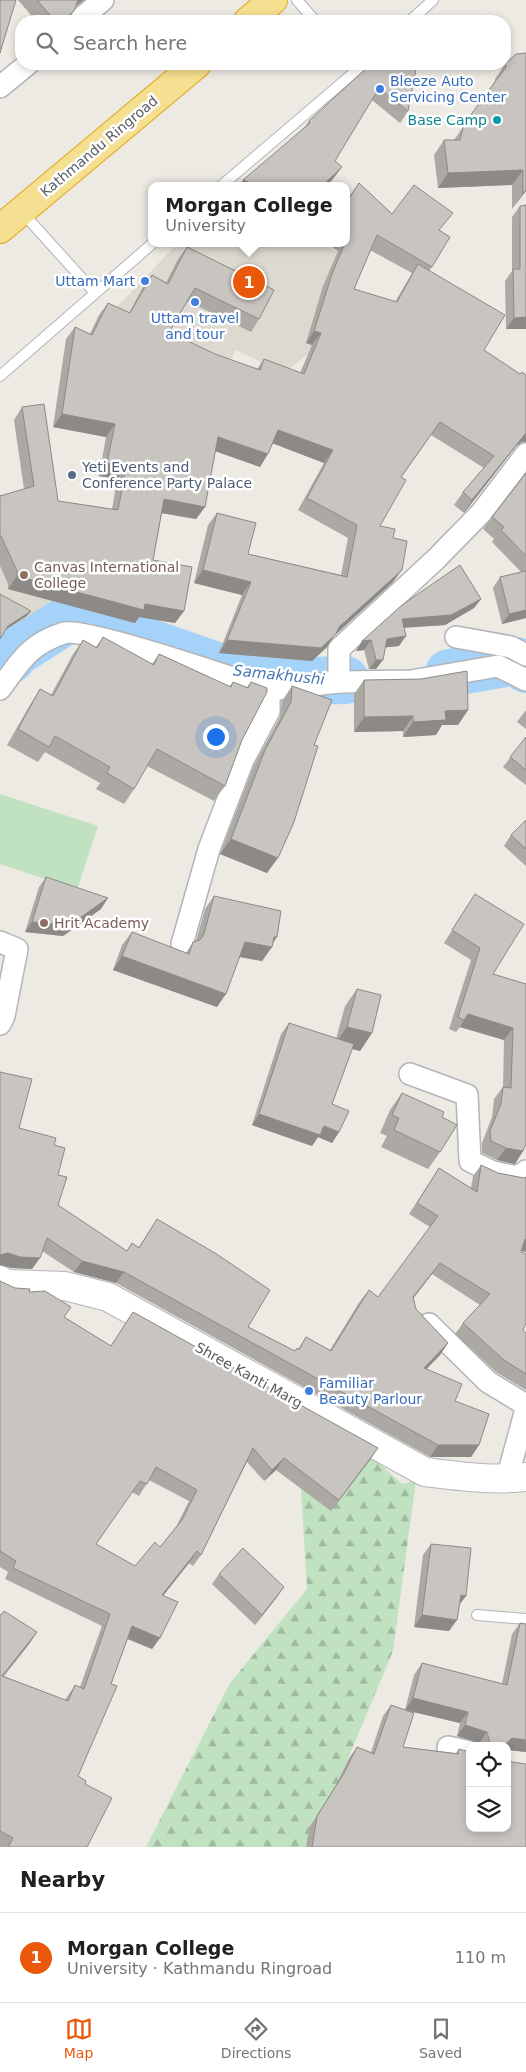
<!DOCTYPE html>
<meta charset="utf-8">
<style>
body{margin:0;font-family:"DejaVu Sans",sans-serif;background:#f6f6f6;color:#202124}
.controls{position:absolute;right:15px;bottom:15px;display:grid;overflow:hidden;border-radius:10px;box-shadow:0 2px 8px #0003}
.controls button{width:45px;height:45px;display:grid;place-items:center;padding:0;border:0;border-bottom:1px solid #e0e0e0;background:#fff;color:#202124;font:25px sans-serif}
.you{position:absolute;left:215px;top:736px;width:18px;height:18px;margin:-12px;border:4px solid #fff;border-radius:50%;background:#1a73e8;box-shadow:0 0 0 8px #1a73e833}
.badge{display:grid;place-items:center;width:32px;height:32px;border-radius:50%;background:#ea580c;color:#fff;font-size:16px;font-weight:700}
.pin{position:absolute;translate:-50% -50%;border:2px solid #fff;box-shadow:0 1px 5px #0006}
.popup{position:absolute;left:148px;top:182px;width:202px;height:65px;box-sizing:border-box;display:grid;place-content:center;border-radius:10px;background:#fff;filter:drop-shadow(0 1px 4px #0005);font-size:16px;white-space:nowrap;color:#757577}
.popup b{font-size:19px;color:#202124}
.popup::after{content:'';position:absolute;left:50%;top:100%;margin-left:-10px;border:10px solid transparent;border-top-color:#fff}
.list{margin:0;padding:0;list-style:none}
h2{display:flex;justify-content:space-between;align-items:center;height:65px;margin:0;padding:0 20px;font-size:21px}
h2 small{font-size:16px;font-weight:400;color:#757577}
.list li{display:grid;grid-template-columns:32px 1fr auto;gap:15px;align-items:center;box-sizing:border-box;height:90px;padding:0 20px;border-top:1px solid #e0e0e0}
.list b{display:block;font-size:19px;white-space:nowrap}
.list p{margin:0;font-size:16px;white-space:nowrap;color:#757577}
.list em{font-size:16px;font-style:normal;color:#757577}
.icon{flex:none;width:28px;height:28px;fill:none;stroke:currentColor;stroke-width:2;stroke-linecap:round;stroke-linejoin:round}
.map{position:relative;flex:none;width:526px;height:1847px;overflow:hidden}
.search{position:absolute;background:#fff;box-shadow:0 2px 8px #0003;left:15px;right:15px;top:15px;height:55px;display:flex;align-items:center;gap:12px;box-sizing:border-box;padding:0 18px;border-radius:20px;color:#757577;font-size:19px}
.sheet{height:155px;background:#fff}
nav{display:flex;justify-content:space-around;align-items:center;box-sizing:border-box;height:70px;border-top:1px solid #e0e0e0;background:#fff;font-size:14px;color:#757577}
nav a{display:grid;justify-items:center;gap:2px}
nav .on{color:#ea580c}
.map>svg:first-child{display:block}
.education{fill:#dcd9d0}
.forest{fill:url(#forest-firs)}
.garden{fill:#c0e2c1}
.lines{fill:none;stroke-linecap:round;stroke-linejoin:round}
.river{stroke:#a5d2f9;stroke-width:48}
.lane-casing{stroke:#b3b4b9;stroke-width:12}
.street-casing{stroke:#b3b4b9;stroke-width:24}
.secondary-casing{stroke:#b4b6bc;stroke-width:30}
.highway-casing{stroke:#dfa50f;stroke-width:30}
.lane{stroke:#fff;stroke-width:10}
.street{stroke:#fff;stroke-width:21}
.secondary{stroke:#fff;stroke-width:28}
.highway{stroke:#f5df90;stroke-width:28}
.wall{fill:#aca9a4;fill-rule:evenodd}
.shaded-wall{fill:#8c8986}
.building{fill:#c8c4bf;stroke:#8c8986;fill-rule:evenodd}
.shop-dot{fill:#3f7fe0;stroke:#fff;stroke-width:2}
.culture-dot{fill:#0f9aa8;stroke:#fff;stroke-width:2}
.service-dot{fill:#5c6f8a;stroke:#fff;stroke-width:2}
.education-dot{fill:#8d6e63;stroke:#fff;stroke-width:2}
.labels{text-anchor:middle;stroke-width:5;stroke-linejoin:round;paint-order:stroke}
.shop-label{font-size:14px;fill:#366cbe;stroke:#fff;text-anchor:start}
.culture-label{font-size:14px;fill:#0d838f;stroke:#fff;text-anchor:end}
.street-label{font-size:14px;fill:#5a5d62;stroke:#fff}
.service-label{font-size:14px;fill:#4e5e75;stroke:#fff;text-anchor:start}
.education-label{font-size:14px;fill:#785e54;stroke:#fff;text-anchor:start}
.water-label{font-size:15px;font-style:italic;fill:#4778b2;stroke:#fff}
</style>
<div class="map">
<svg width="526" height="1847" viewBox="0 0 526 1847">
<defs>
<pattern id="forest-firs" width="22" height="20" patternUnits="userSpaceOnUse" patternTransform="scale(1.25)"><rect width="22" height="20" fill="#c0e2c1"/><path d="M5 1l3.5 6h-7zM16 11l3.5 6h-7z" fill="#9fbaa0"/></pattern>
</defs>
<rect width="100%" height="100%" fill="#eceae2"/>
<!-- education -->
<g class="education">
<polygon points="178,243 320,243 364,265 351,299 311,352 284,373 236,350 229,364 115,309"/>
<polygon points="0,549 61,601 13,632 0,650"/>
</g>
<!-- forest -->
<polygon class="forest" points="346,1433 402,1484 416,1480 393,1651 311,1847 146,1847 230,1683 307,1589 301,1489"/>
<!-- garden -->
<polygon class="garden" points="0,794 98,826 77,890 0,864"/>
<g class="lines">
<!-- river -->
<g class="river">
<polyline points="11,659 15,653 73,616 236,673 311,681 345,680"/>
<polyline points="449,673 516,661 526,669"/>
</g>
<!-- lane casing -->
<g class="lane-casing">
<g id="lane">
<polyline points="297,0 315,21"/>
<polyline points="410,21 433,0"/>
<polyline points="221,186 364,64"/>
<polyline points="22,212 95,293"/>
<polyline points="0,376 153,243"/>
<polyline points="477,1615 526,1619"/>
</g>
</g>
<!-- street casing -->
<g class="street-casing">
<g id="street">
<polyline points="78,21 103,0"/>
<polyline points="0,87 28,64"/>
<polyline points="456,637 511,647 526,655"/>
<polyline points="339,682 339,649 436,559 481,513 526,454"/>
<path d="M0,689C20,662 29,644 64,633C85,627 238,680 269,690"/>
<polyline points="0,942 17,949 4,1016 0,1024"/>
<polyline points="182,944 209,849 243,760 269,711 269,690 339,682 411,681 498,666 526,680"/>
<polyline points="410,1074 467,1095 470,1161 493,1172 518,1177 526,1171"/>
<polyline points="429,1324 488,1382 526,1405"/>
<polyline points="507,1479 526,1409"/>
<polyline points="448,1747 470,1752"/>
</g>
</g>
<!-- secondary casing -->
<g class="secondary-casing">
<path id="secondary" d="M0,1280L8,1284L65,1286L108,1297L425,1472C459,1476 492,1481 526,1477"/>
</g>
<!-- highway casing -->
<g class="highway-casing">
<g id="highway">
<polyline points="248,21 273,0"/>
<polyline points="0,229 197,64"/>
</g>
</g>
<!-- lane -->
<use href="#lane" class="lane"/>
<!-- street -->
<use href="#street" class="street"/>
<!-- secondary -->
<use href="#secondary" class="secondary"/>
<!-- highway -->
<use href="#highway" class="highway"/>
</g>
<!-- wall -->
<g class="wall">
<polygon points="18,0 84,0 76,6 67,21 36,21"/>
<polygon points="526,53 526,191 512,209 512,185 438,188 434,155 444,140 454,140 495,81 495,79 505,64"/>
<polygon points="361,73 408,111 400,123 372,100 335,161 333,179 304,128 309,121"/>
<path d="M359,183L392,214L439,231L432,267L429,271L484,350L520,374L526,375V442H522L516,446L464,513L454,505L463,492L484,468L431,435L401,478L380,526L393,538V582L334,636L327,647L312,661L219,653L242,595L194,583L208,525L217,513L248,554L341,575L348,538L298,510L324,463L273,443L260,467L215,451L205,507L196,519L162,513L153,560L184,611L175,623L139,617L135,623L8,589V584L0,566V495V496L24,489L14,420L22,407L58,501L112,509L117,479L99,476L106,437L53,427L66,339L75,327L90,334L99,315L108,303L129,313L143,287L152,275L166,283L178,259L187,247L259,319L251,332L187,301L169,332L215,354L257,369L264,359L300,373L312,345L306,343L323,286L338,251L326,243H346V201ZM370,250L412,273L395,302L354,289Z"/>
<polygon points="526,205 526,329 506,329 505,281 512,271 512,217 520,206"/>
<polygon points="526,473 526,618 502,624 493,588 500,577 521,572 492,542 494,539 483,529 492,517"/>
<polygon points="481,599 474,608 445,625 404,628 399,646 385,647 376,669 369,669 364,650 356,651 362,641"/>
<polygon points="103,637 152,664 159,654 229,687 233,682 247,687 251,682 242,740 225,786 214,801 147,766 134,789 124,804 96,789 100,783 45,752 38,762 7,745 30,705 40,689 51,695 72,656 83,640 96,647"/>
<polygon points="364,680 468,710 458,725 442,725 436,735 403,737 403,731 354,732 354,694"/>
<polygon points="292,686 314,745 267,873 220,854 254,765 280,717 282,701"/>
<polygon points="526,710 526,729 517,722"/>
<polygon points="526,737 526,785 503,767"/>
<polygon points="526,820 526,866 504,846 511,835"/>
<polygon points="46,877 101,909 63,936 25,932 39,887"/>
<polygon points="475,894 493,974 526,984 523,1151 515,1164 497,1160 482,1153 482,1143 492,1117 494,1099 503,1087 504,1040 460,1027 456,1032 449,1029 471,960 444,943"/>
<polygon points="214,896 277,937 273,942 272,947 262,961 240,957 217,1007 113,970 122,945 132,932 186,953 193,942 196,941 205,909"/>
<polygon points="357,989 372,1033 360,1051 352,1049 332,1104 339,1132 332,1143 318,1137 312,1146 252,1125 281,1034 289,1023 336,1039 345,1006"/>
<polygon points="0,1072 19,1128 54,1145 58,1175 58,1205 127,1251 132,1243 139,1247 157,1219 248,1327 295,1351 298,1349 306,1337 330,1350 360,1301 369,1290 378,1297 430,1227 409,1214 439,1168 471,1188 473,1176 481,1165 498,1173 524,1178 526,1177 526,1252 521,1251 523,1330 526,1333 526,1390 496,1372 455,1334 463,1323 480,1305 432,1274 413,1298 416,1309 448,1343 440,1355 427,1369 455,1401 479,1445 471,1457 430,1457 116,1283 74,1272 42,1251 32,1269 12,1268 0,1265"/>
<polygon points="402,1093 442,1117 440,1152 428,1169 381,1147 387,1136 380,1133 390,1110"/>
<path d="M0,1281L15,1288L29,1292L64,1317L111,1346L133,1312L378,1448L331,1511L276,1470L264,1481L247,1462L201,1555L193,1566L189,1563L163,1596L160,1638L152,1649L127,1639L78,1776L85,1784L87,1847H0V1615L37,1632L29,1644L3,1676L65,1700L75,1685L80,1687L102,1626L5,1579L8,1572L0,1567ZM149,1480L189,1501L176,1527L160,1547L135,1566L96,1544L132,1492L139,1496Z"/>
<polygon points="431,1544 466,1596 460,1604 449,1631 414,1627 423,1555"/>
<polygon points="219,1574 277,1597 255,1625 212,1584"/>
<polygon points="520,1623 526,1624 526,1752 507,1750 507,1746 480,1746 479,1743 457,1736 460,1723 405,1710 414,1675 422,1663 502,1684 512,1634"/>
<polygon points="391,1705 403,1747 456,1753 459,1749 526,1847 306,1847 309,1828 336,1785 349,1758 357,1747 371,1752 383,1716"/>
</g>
<!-- shaded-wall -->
<g class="shaded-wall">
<polygon points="78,0 84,0 70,11"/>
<polygon points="74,11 67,21 62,21"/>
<polygon points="342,167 333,179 326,186 322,186"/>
<polygon points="523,170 512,185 438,188 448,173"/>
<polygon points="243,180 258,186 239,186"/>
<polygon points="526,190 526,191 512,209"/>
<polygon points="526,317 526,329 506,329 514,318"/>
<polygon points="314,331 321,333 312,345 306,343"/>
<polygon points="62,414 115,424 106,437 53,427"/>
<polygon points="278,430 333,450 324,463 269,442"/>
<polygon points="526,433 526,442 522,442 516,446 464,513 472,500"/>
<polygon points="218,437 268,454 260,467 209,449"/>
<polygon points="107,463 126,467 117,479 99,476"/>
<polygon points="164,499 205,507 196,519 155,512"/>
<polygon points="203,570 251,582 242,595 194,583"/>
<polygon points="402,570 393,582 334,636 327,647 312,661 219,653 227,640 339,627"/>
<polygon points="17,576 145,604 184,611 175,623 139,617 135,623 8,589"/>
<polygon points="481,599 474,608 445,625 396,628 402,619"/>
<polygon points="526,610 526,618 502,624 509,614"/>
<polygon points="31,611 27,616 4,631 8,626"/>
<polygon points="406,636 399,646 380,648 387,639"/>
<polygon points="371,640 364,650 356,651 362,641"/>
<polygon points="376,660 383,660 376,669 369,669"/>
<polygon points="468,710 458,725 442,725 436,735 403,737 413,722 445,711"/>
<polygon points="413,716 403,731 354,732 364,717"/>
<polygon points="231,839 278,858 267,873 220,854"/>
<polygon points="108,898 101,909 63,936 25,932 32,922"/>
<polygon points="274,937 277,937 270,947 272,947 262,961 235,956 245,942"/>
<polygon points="122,956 226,994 217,1007 113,970"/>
<polygon points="468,1014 513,1028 504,1040 460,1027"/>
<polygon points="347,1027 372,1033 360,1051 335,1044"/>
<polygon points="259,1114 324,1126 339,1132 332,1143 318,1137 312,1146 252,1125"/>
<polygon points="506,1148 523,1151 515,1164 497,1160"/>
<polygon points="525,1239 526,1239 526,1252 517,1250"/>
<polygon points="8,1253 40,1258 32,1269 12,1268 0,1265 0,1255"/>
<polygon points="82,1261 124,1272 116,1283 74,1272"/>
<polygon points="440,1263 432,1274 405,1309 413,1297"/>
<polygon points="448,1343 440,1355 416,1379 424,1368"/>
<polygon points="438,1445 479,1445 471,1457 430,1457"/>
<polygon points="378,1448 370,1460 331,1511 339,1500"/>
<polygon points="284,1458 276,1470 264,1481 272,1470"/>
<polygon points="197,1551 189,1563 154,1607 162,1595"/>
<polygon points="284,1587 277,1597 255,1625 262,1615"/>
<polygon points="461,1595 466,1596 457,1607"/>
<polygon points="422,1615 457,1620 449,1631 414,1627"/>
<polygon points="132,1626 160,1638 152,1649 124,1637"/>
<polygon points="37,1632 29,1644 0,1681 0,1680"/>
<polygon points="413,1698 468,1712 460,1723 405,1710"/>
<polygon points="465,1725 487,1732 479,1743 457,1736"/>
<polygon points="512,1738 526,1740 526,1752 507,1750 507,1746 504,1746"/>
</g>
<!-- building -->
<g class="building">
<polygon points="0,0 16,0 0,53"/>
<polygon points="37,0 78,0 74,11 62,21 55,21"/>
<polygon points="526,53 526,190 523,194 523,170 448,173 444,140 460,140 464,124 506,67 505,64 516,54"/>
<polygon points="372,64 417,64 408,111 379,88 335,161 342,167 322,186 258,186 243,180 310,123 309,121 361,73"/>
<polygon points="359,183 392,214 414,185 453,213 439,230 450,237 432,267 377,235 354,289 397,302 418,264 505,315 484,350 520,374 522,372 526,375 526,433 472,500 463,492 494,456 440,422 401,477 406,480 380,526 395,529 393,538 407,541 402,570 339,627 336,634 321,648 227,640 251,582 203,570 217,513 256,523 248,554 347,577 357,525 307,498 333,450 278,430 268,454 218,437 205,507 164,499 153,560 192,567 184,611 145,604 144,610 17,576 17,571 1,536 0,536 0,495 0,496 34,486 22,407 44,404 58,501 118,510 126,467 107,463 115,424 62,414 75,327 92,335 108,303 130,313 152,275 168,284 187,247 274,290 259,319 195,288 169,332 215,354 260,370 264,359 304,374 321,333 314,331 332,274 345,243 346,243 346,203"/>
<polygon points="526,205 526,317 514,318 513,269 520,269 520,206"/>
<polygon points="526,473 526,556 501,530 504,527 492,517"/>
<polygon points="460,565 481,599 451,615 402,619 406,636 387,639 383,660 376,660 371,640 362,641 402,605"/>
<polygon points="526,571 526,610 509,614 500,577"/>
<polygon points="0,594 31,611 8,626 0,639"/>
<polygon points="103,637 154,665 159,654 231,687 233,682 248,688 251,682 267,688 267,692 242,740 225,786 157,749 134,789 107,773 110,767 55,736 49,747 18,729 40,689 53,696 83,640 97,648"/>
<polygon points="467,671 468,710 445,711 446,720 413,722 413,716 364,717 364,680 421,679"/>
<polygon points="292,686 332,700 314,745 318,746 294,822 278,858 231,839 265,750 291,702"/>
<polygon points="526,737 526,770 510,757"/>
<polygon points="526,820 526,849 511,835"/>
<polygon points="46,877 108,898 70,925 32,922"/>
<polygon points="475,894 524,924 493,974 526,984 526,1144 523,1151 506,1148 491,1141 490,1131 501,1104 503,1087 511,1088 513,1028 468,1014 464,1020 458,1017 480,948 452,930"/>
<polygon points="214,896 281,911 277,937 274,937 272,947 245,942 226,994 122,956 132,932 189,954 193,942 200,940 204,934"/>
<polygon points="357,989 381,995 372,1033 347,1027"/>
<polygon points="289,1023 354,1044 332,1104 349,1111 339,1132 324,1126 320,1135 259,1114"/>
<polygon points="0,1072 32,1079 19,1128 56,1138 54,1145 65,1148 58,1175 67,1177 58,1205 127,1251 132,1243 139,1248 157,1219 215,1253 270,1290 248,1327 295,1351 297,1348 299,1350 306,1337 331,1351 369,1290 378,1297 438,1216 417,1203 439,1168 477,1192 481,1165 498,1173 524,1178 526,1177 526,1239 525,1239 521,1252 526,1254 526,1323 523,1330 526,1333 526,1374 504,1360 463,1323 490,1294 440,1263 413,1297 416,1309 448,1343 424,1368 462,1384 455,1401 489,1414 479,1445 438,1445 124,1272 82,1261 47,1238 40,1258 20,1257 8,1253 0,1255"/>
<polygon points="402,1093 444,1112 442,1117 457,1125 440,1152 394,1130 399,1118 392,1115"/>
<path d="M0,1281L15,1288L30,1289L29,1292L45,1291L71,1307L64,1317L111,1346L133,1312L378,1448L339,1500L284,1458L272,1470L253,1448L201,1555L197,1551L162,1595L178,1602L160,1638L132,1626L111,1684L117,1686L78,1776L86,1781L85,1784L112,1798L87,1847H8L13,1838L0,1831V1615H1L4,1611L37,1632L2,1676L68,1701L75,1685L84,1689L110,1614L13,1568L16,1561L0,1551ZM156,1467L197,1490L182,1520L160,1547L155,1542L135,1566L96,1544L140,1481L147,1484Z"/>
<polygon points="431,1544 471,1548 466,1596 461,1595 457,1620 422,1615"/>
<polygon points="243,1548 284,1587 262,1615 219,1574"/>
<polygon points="520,1623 526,1624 526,1740 512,1738 504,1746 489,1746 490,1743 487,1732 465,1725 468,1712 413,1698 422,1663 507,1685"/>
<polygon points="391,1705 414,1713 403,1747 458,1754 459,1749 470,1752 470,1828 507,1828 507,1759 512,1762 526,1764 526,1847 312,1847 317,1816 344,1773 357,1747 374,1754"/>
</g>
<!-- markers -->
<g class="shop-dot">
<circle cx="380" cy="89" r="5"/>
<circle cx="145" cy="281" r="5"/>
<circle cx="195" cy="302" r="5"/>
<circle cx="309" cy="1391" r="5"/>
</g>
<circle class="culture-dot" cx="497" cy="120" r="5"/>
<circle class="service-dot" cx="72" cy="475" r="5"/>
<g class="education-dot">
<circle cx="24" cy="575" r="5"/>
<circle cx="44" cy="923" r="5"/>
</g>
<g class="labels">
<!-- shop labels -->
<g class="shop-label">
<text x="390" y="86">Bleeze Auto<tspan x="390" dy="16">Servicing Center</tspan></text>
<text x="135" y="286" text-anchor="end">Uttam Mart</text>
<text x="195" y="323" text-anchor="middle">Uttam travel<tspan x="195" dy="16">and tour</tspan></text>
<text x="319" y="1388">Familiar<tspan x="319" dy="16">Beauty Parlour</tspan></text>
</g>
<!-- culture labels -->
<g class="culture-label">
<text x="487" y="125">Base Camp</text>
</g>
<!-- street labels -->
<g class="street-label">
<text transform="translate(99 146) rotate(-40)" y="5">Kathmandu Ringroad</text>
<text transform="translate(249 1375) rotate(29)" y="5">Shree Kanti Marg</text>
</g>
<!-- service labels -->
<g class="service-label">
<text x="82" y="472">Yeti Events and<tspan x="82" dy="16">Conference Party Palace</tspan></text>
</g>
<!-- education labels -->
<g class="education-label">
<text x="34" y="572">Canvas International<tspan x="34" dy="16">College</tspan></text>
<text x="54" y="928">Hrit Academy</text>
</g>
<!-- water labels -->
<g class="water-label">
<text transform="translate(279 675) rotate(6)" y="5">Samakhushi</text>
</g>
</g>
</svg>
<div class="controls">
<button><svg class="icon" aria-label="locate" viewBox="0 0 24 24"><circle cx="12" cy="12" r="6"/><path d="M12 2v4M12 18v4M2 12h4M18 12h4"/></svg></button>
<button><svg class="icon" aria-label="layers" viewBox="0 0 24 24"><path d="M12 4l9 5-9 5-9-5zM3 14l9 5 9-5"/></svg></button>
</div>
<div class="you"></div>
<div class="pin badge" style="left:249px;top:282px">1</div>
<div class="popup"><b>Morgan College</b>University</div>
<div class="search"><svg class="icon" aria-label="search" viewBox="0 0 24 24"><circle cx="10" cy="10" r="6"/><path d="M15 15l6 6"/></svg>Search here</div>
</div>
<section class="sheet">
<h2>Nearby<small></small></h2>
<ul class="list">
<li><span class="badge">1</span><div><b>Morgan College</b><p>University · Kathmandu Ringroad</p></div><em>110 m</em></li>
</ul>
</section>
<nav>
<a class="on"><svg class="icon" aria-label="map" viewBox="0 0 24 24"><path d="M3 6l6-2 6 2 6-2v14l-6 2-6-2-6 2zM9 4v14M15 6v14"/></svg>Map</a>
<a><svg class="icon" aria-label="directions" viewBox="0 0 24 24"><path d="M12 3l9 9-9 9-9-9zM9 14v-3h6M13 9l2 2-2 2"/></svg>Directions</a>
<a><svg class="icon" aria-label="saved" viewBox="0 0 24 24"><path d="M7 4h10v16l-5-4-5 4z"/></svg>Saved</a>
</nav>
